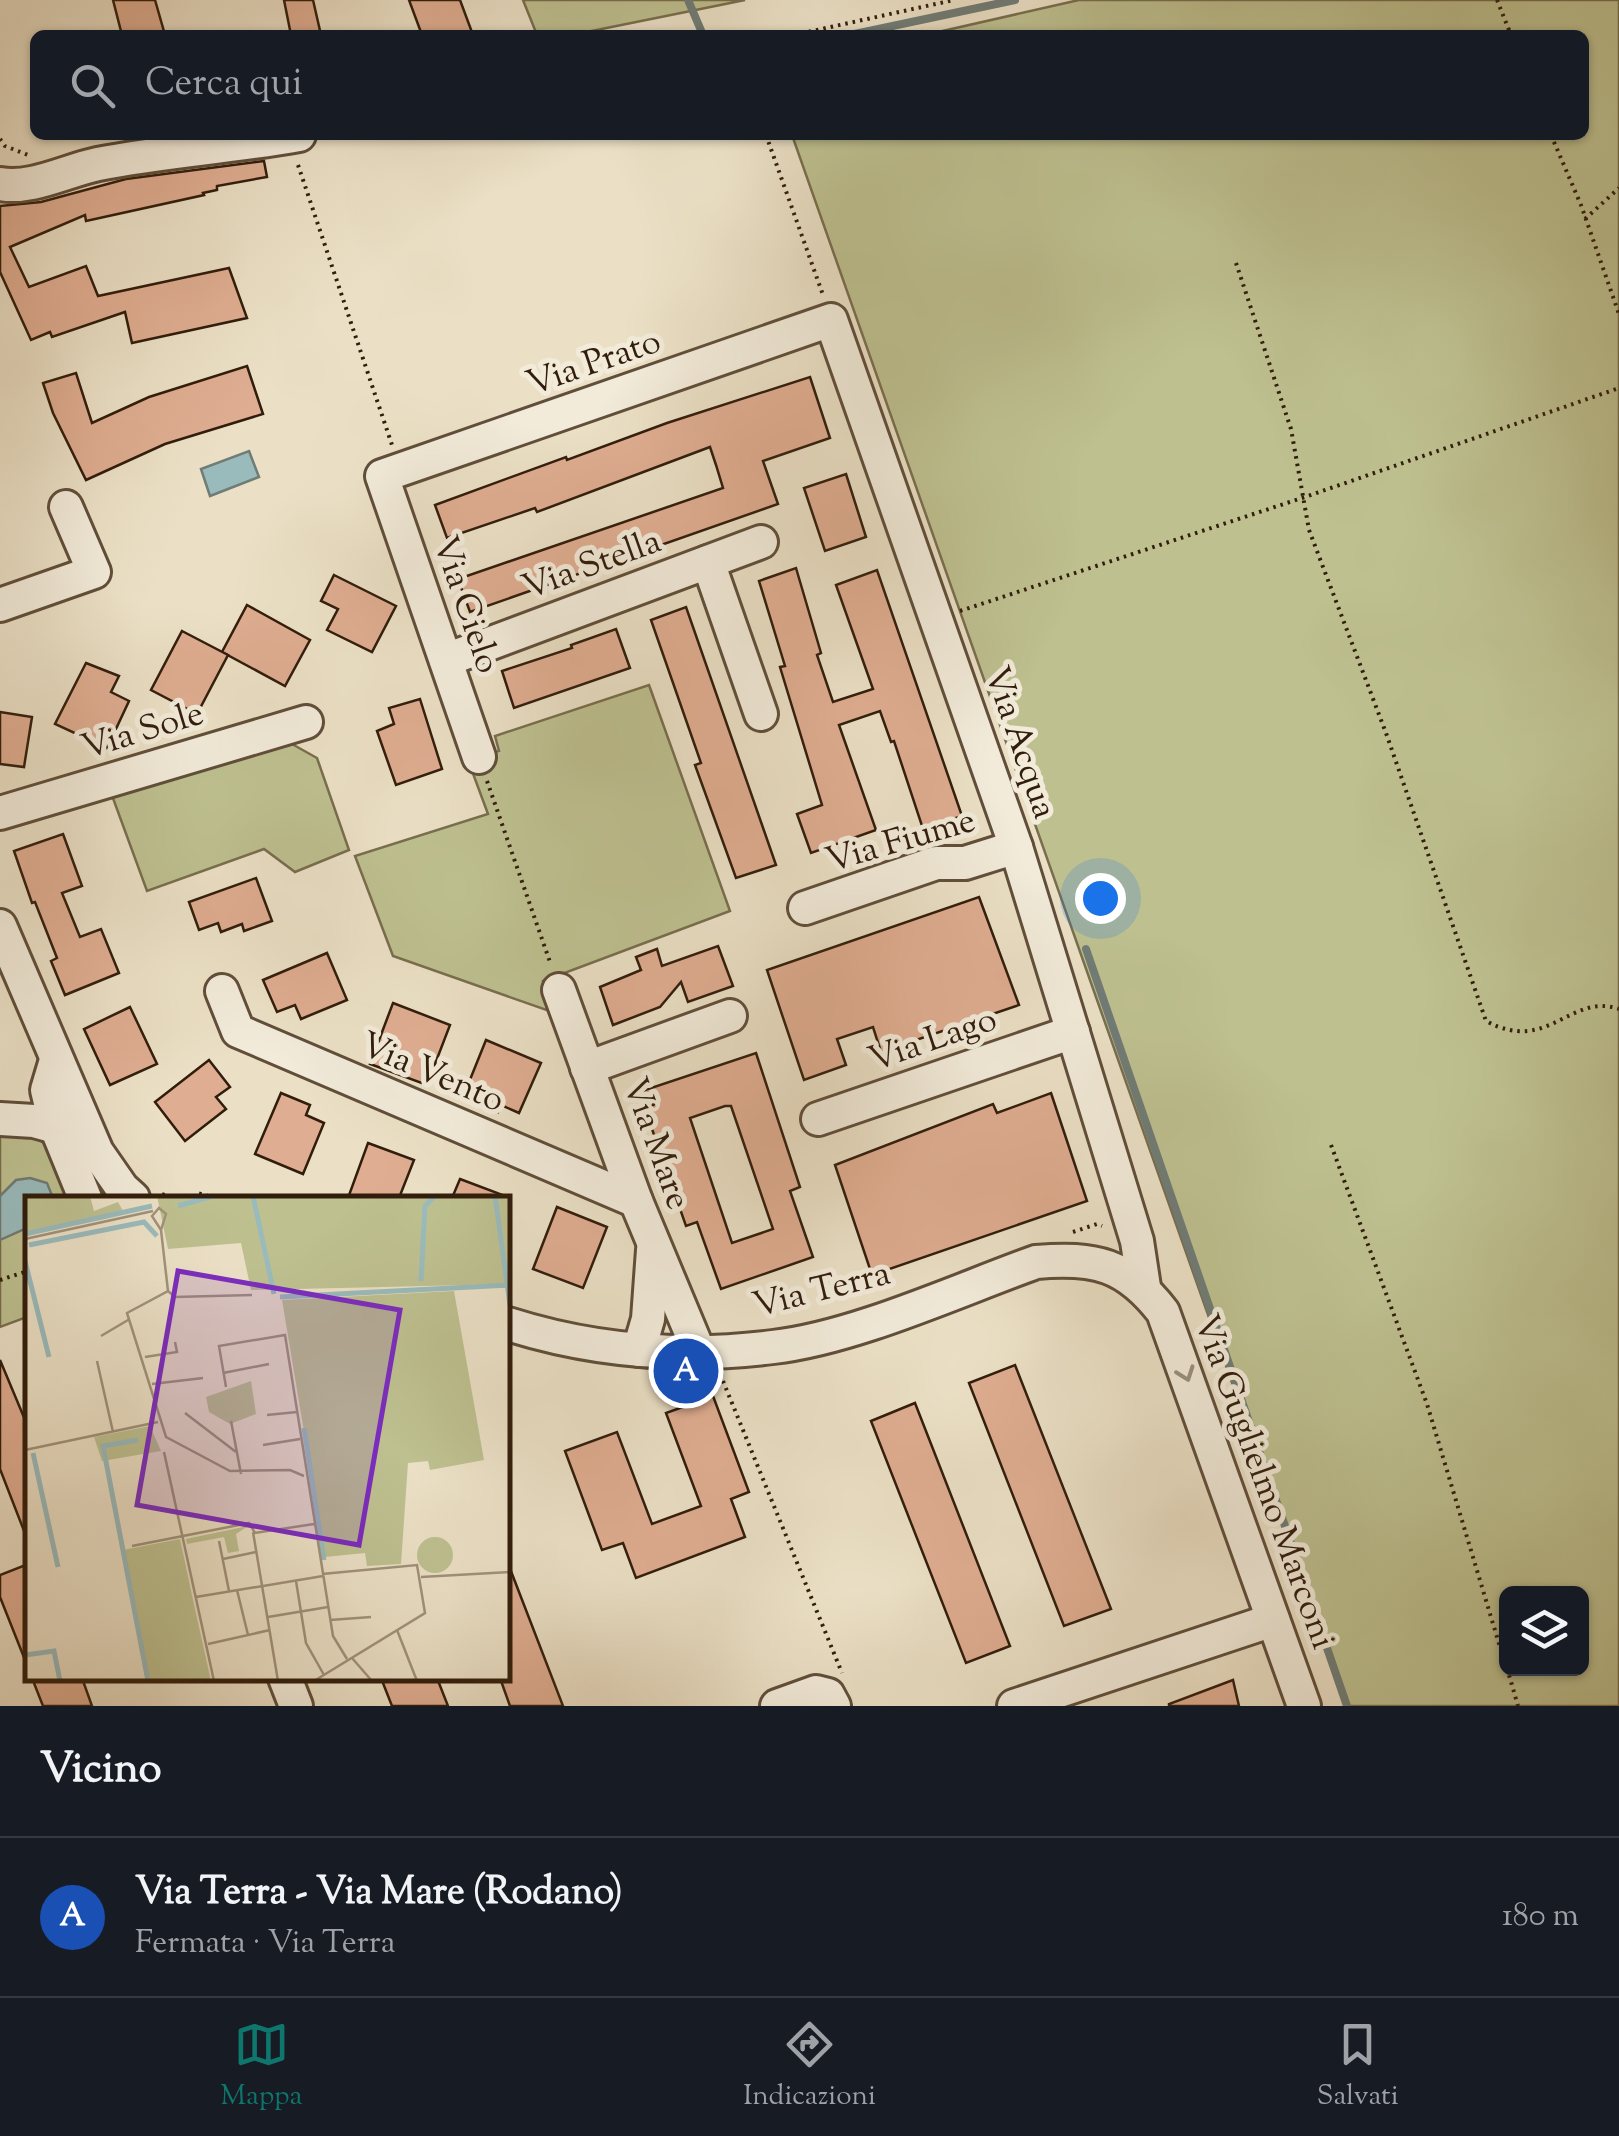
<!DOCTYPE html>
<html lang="it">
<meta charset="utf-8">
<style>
body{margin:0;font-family:"Sorts Mill Goudy",serif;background:#20242c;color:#f1f3f6}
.controls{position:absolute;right:30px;bottom:30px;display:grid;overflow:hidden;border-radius:15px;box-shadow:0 2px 8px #0004}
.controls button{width:90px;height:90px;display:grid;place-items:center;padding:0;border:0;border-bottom:2px solid #363941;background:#171b24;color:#f1f3f6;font:50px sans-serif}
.you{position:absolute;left:1100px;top:898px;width:35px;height:35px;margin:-25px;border:8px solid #fff;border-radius:50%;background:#1a73e8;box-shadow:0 0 0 15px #1a73e833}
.badge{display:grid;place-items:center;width:65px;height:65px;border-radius:50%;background:#0f766e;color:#fff;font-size:32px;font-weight:700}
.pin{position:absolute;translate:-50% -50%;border:5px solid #fff;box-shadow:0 2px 10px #0006}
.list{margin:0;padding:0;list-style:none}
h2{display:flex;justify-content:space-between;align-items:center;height:130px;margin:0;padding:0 40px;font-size:42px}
h2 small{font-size:32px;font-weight:400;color:#9ea1a6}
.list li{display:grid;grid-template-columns:65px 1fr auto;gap:30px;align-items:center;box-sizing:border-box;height:160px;padding:0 40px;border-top:2px solid #363941}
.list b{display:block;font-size:38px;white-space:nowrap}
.list p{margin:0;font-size:32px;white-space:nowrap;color:#9ea1a6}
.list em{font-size:32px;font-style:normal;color:#9ea1a6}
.icon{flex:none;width:55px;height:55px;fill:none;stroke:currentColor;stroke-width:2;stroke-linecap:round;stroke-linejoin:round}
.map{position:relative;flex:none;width:1619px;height:1706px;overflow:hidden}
.search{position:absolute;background:#171b24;box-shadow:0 2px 8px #0004;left:30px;right:30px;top:30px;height:110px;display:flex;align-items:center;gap:25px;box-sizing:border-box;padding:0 35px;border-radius:15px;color:#9ea1a6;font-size:38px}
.sheet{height:290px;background:#171b24}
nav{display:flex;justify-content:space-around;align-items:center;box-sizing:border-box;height:140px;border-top:2px solid #363941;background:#171b24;font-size:28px;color:#9ea1a6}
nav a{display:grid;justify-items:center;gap:5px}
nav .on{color:#0f766e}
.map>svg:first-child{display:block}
.green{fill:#bec090;stroke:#786e4e;stroke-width:2.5;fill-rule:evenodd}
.water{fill:#9abbbc;stroke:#707c76;stroke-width:2.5}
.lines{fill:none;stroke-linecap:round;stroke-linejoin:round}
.stream{stroke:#707c76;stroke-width:8}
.building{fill:#dfad91;stroke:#311d0c;stroke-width:2.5;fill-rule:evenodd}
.minor-casing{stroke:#604e3a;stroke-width:38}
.path{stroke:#311d0c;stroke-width:4;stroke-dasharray:2.5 5;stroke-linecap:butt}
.minor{stroke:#f2ebda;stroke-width:32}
.oneway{stroke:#9b8e7d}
.labels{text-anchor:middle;stroke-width:10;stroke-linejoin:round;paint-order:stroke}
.street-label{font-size:35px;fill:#311d0c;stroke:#f2ebda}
.inset-river{fill:none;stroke:#9abbbc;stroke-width:5}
.inset-road{fill:none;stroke:#a1927c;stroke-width:2.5}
.view{fill:#7b2cbf;fill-opacity:0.15;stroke:#7b2cbf;stroke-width:5}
.inset-edge{fill:none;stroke:#311d0c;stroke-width:5}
</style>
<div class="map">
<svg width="1619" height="1706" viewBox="0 0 1619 1706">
<rect width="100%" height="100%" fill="#ebe0c6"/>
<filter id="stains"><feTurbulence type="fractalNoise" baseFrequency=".002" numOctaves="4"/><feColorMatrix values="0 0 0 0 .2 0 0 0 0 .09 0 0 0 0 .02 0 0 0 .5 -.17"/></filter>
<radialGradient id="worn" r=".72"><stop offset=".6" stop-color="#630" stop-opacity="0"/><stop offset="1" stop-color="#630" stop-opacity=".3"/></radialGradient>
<!-- green -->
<g class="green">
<polygon points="523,0 745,0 572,35 537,35"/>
<path d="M1079,0H1619V1706H1346L792,135H1584V35H925ZM1506,1594H1582V1668H1506Z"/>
<polygon points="649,685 730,911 543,981 555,1013 393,956 355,856 488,814 468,760 499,751 495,736"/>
<polygon points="283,739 317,758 349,850 295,872 264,849 147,891 110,790"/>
<path d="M0,1126C52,1136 55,1152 72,1198H28L27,1317L0,1327Z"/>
</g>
<!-- water -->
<g class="water">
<polygon points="249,451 259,477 210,496 201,469"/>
<polygon points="30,1178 47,1183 53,1198 28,1198 27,1228 0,1240 0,1196 16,1180"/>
</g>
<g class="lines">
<!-- stream -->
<g class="stream">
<polyline points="688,0 703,35"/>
<polyline points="850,35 1015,0"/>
<polyline points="1086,949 1347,1706"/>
</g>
</g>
<!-- building -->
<g class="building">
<polygon points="113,0 155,0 165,35 122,35"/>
<polygon points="284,0 313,0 321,35 291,35"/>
<polygon points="409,0 460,0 473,35 422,35"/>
<polygon points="264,161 267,177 217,186 217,190 203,193 204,195 86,221 85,215 10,247 29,287 86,266 98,296 229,268 247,318 132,343 125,312 52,337 50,332 31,340 0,272 0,206 41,202 126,179"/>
<polygon points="247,366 263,414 165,444 86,480 53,413 43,383 76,373 92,423 149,397"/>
<polygon points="810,377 830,438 763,461 778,504 470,612 458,579 723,488 716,465 710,447 537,512 535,508 447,538 435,505 566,457 567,460 667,423"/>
<polygon points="846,474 866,537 825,551 804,488"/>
<polygon points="796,568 821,653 817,655 833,702 873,689 836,585 877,570 962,816 923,829 894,741 891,742 880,711 839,725 876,830 811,853 797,814 822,805 780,667 785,666 759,581"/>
<polygon points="334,575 396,606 372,652 327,630 338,609 321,601"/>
<polygon points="247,605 310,640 285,686 222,652"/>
<polygon points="686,607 776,865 736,878 695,765 701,763 651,620"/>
<polygon points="616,629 630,668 514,708 502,671 572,648 571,645"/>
<polygon points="182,631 228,655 197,714 151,690"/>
<polygon points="86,663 119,676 111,692 129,701 107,748 55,724"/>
<polygon points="420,699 442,769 396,785 377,731 394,724 389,708"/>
<polygon points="0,712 32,717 24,767 0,764"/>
<polygon points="63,834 82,886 62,893 80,937 101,929 119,973 65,995 51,961 57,958 35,902 32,903 14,851"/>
<polygon points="256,878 272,921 244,931 242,924 221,932 218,923 199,930 189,902"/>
<polygon points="979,897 1019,1005 881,1052 873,1027 837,1039 846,1065 804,1080 767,970"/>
<polygon points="718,946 733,986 688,1002 681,982 660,1007 613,1025 600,987 641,970 636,957 657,949 662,966"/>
<polygon points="327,953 347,1000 301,1019 295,1005 277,1012 263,980"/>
<polygon points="393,1003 450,1025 427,1085 370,1064"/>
<polygon points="130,1007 157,1064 110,1085 84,1029"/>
<polygon points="486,1040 541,1063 519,1113 501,1105 498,1112 463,1097"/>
<path d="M756,1053L800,1187L790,1191L813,1257L721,1289L697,1222L686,1226L639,1092ZM725,1106H731L773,1229L732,1243L690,1118Z"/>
<polygon points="209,1060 230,1087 216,1097 226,1109 185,1141 155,1102"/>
<polygon points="281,1093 310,1105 306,1115 324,1123 303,1174 255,1154"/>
<polygon points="1051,1093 1087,1201 872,1275 835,1165 993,1104 997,1113"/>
<polygon points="368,1143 414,1160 399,1198 348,1198"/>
<polygon points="460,1179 508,1197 508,1198 452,1198"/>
<polygon points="557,1207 607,1227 583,1288 533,1269"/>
<polygon points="0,1360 28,1427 26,1536 0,1469"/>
<polygon points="1015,1365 1111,1609 1064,1626 969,1383"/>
<polygon points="713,1396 749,1492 731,1499 745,1537 636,1578 623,1543 602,1550 565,1451 617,1432 652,1524 701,1506 666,1413"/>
<polygon points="915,1403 1010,1646 966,1663 871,1421"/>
<polygon points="28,1564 28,1665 27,1665 0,1597 0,1575"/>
<polygon points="509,1566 563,1706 510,1706 500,1678 508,1678"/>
<polygon points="32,1678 82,1678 92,1706 43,1706"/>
<polygon points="381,1678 437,1678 448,1706 392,1706"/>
<polygon points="1233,1680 1239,1706 1169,1706 1169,1704"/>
</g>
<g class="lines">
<!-- minor casing -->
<g class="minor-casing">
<g id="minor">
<path d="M0,184C31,190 68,170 98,164C165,151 232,147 299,135"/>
<polyline points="708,562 761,714"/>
<polyline points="0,605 94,572 66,507"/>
<polyline points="446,660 761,542"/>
<polyline points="479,757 382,476 831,320 1016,847 1137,1241 1144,1287"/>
<polyline points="0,813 306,722"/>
<polyline points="805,908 936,863 965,863 1016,847"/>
<polyline points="0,926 97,1152 122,1188 133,1198"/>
<polyline points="559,990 636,1201 699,1352"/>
<polyline points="222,991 238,1031 636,1201"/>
<polyline points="56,1060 47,1090 56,1127 85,1198"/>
<polyline points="587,1068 730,1016"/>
<polyline points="0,1119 34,1121 56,1127"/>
<polyline points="818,1119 1073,1032"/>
<path d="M508,1324C593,1351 684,1358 773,1347C854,1338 958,1290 1036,1262C1095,1257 1126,1264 1163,1312L1304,1706"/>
<polyline points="639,1350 648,1319 653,1250"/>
<polyline points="285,1678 296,1706"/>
<polyline points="777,1706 816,1692 828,1695 834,1706"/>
<polyline points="1014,1706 1273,1620"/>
</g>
</g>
<!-- path -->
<g class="path">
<polyline points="1497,0 1511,35"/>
<polyline points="794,35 954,0"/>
<polyline points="766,135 823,295"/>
<polyline points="1551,135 1581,205 1619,314"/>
<polyline points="0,139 5,146 28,155"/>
<polyline points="298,165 392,445"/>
<polyline points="1585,219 1619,188"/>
<path d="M1236,263L1291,429L1309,530L1386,733L1486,1021C1548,1055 1570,992 1619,1009"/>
<polyline points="960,611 1305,497 1619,388"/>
<polyline points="487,781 551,965"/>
<polyline points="1331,1145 1427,1404 1506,1667"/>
<polyline points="162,1194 172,1198"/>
<polyline points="195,1198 197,1193 216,1198"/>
<polyline points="1073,1232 1097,1224 1102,1226"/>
<polyline points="0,1280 28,1271"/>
<polyline points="723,1381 842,1673"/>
<polyline points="1507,1668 1518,1706"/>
</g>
<!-- minor -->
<use href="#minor" class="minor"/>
</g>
<!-- one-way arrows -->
<defs><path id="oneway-chevron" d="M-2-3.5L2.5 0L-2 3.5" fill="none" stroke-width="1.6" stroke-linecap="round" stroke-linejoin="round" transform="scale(2.5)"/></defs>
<use class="oneway" href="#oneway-chevron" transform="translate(1186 1374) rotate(70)"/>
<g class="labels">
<!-- street labels -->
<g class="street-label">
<text transform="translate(593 361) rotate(-19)" y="12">Via Prato</text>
<text transform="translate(591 563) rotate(-20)" y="12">Via Stella</text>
<text transform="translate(468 604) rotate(71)" y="12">Via Cielo</text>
<text transform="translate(142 729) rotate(-17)" y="12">Via Sole</text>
<text transform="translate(1022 742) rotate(71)" y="12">Via Acqua</text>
<text transform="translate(900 839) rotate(-16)" y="12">Via Fiume</text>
<text transform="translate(932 1038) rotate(-19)" y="12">Via Lago</text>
<text transform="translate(433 1071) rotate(23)" y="12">Via Vento</text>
<text transform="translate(658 1143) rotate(70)" y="12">Via Mare</text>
<text transform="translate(821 1288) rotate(-14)" y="12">Via Terra</text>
<text transform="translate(1266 1481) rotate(70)" y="12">Via Guglielmo Marconi</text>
</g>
</g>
<!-- overview -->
<g transform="translate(25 1196)">
<rect width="485" height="485" fill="#ebe0c6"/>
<path d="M0,0H65L69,15L93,6L98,15L0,37ZM132,0H485V88L226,94L216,47L143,53ZM429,95L459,264L405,274L403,265L383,267L376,368L342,370L340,357L300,361L257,104ZM226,185L231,218L205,228L184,216L181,201ZM125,230L136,255L77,265L69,241ZM223,330L211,338L214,355L203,357L199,341L162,348L161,343ZM392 359a18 18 0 1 1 36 0a18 18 0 1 1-36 0ZM155,343L168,404L186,485H125L98,354Z" fill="#bec090"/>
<path class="inset-river" d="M228,0L249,98M470,0L485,109M153,10L188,0M0,38L127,10M4,49L119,26L132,40M0,65L24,161M396,85L400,10L410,0M255,101L485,89M279,232L299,364M113,244L78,250L123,485M8,257L33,371M0,459L29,455L35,485"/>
<path class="inset-road" d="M136,34L141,18L134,12L127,20L136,34L143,95L102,117L141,241L205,275L265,274L279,280M0,43L128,15M143,95L150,101L227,99M76,140L103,124M120,161L152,156L150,146M72,165L88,236M198,177L244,168M127,188L178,182M201,191L194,150L260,139L308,440L322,463M160,217L211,256M242,219L272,216M206,225L216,278M238,249L275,243M0,254L133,226M139,256L189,485M228,336L253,485M194,345L204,395M107,350L224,327L230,337L289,328M198,363L231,356M396,381L485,376M271,385L281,447L299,479M212,394L223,439M171,401L298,380M243,421L303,411M305,424L346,421M372,434L392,485M183,448L245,434M327,462L347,485M289,485L400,417L392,369L297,378"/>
<path class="view" d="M153,75L375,114L334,349L112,309Z"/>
<rect width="485" height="485" class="inset-edge"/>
</g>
<rect width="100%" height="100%" filter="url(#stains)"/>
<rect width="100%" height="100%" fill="url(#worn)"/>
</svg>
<div class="controls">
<button><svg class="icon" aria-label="layers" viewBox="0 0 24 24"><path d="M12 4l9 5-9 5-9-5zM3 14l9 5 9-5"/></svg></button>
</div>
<div class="you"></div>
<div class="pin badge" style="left:686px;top:1371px;background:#1a4fb4">A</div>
<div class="search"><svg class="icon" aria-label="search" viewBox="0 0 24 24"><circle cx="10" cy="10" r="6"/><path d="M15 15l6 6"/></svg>Cerca qui</div>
</div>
<section class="sheet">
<h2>Vicino<small></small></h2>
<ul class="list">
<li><span class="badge" style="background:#1a4fb4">A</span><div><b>Via Terra - Via Mare (Rodano)</b><p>Fermata · Via Terra</p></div><em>180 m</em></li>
</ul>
</section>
<nav>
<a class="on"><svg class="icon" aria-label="map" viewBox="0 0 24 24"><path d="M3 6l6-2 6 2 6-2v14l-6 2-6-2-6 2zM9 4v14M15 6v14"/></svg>Mappa</a>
<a><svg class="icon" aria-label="directions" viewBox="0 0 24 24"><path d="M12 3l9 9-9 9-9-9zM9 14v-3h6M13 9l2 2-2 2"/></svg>Indicazioni</a>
<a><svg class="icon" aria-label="saved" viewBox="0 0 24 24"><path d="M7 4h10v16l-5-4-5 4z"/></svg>Salvati</a>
</nav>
